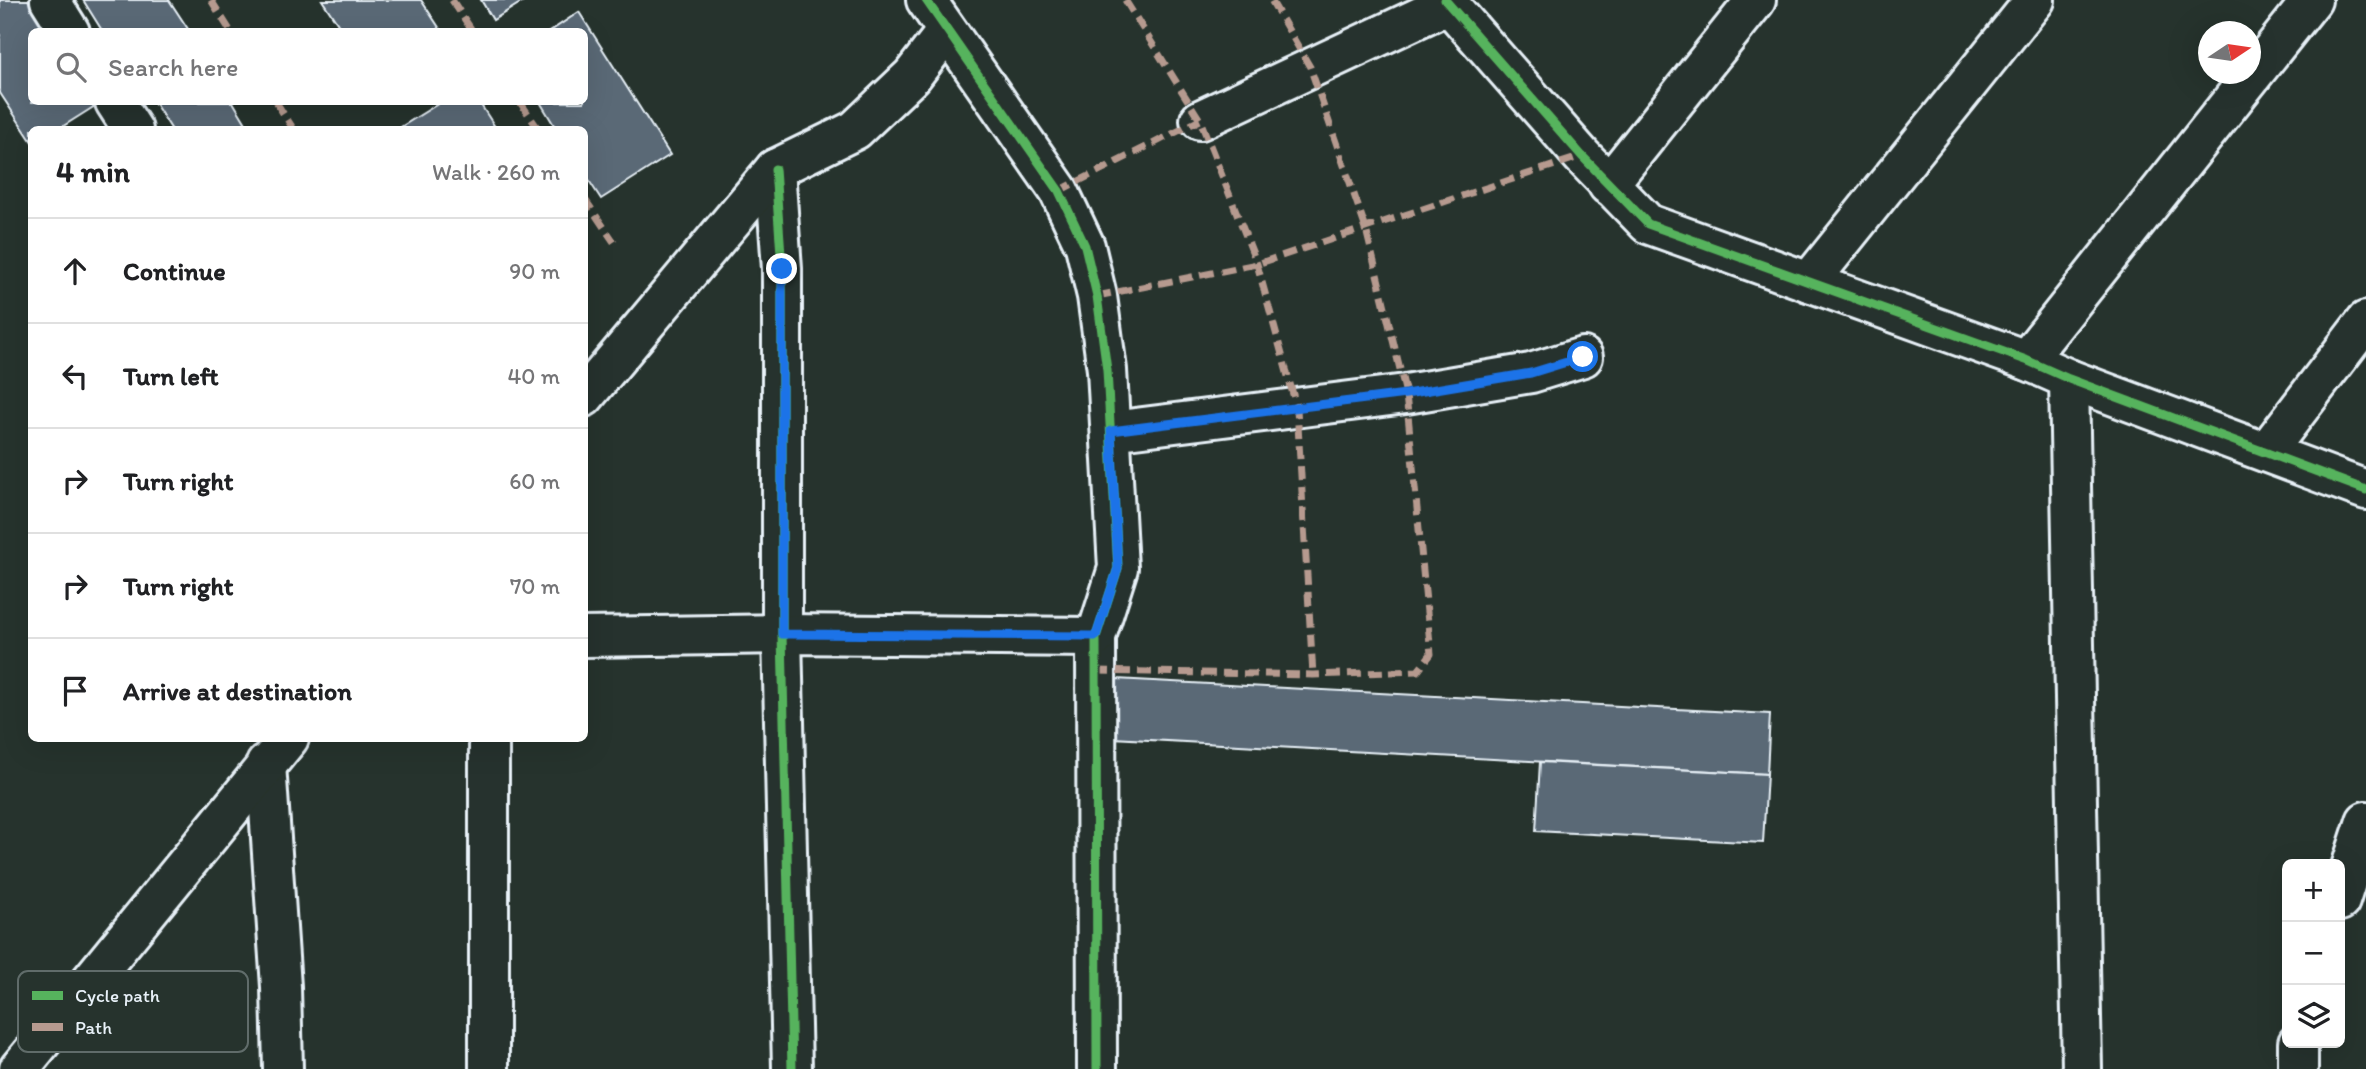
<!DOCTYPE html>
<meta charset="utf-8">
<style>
body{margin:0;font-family:Itim,sans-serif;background:#f6f6f6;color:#202124}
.controls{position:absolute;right:21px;bottom:21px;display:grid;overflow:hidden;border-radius:10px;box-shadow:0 7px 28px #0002}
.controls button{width:63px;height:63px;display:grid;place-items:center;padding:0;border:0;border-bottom:2px solid #e0e0e0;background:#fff;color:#202124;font:35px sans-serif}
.compass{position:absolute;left:2198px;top:21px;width:63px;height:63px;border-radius:50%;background:#fff;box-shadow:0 7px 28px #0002;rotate:77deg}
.stop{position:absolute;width:21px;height:21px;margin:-16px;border:5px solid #1a73e8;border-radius:50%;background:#fff}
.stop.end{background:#1a73e8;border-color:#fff;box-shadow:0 2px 7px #0008}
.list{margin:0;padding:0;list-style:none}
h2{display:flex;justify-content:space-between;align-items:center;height:91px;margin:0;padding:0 28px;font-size:30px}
h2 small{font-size:23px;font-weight:400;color:#757577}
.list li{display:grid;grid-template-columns:46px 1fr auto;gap:21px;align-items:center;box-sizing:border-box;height:105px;padding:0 28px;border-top:2px solid #e0e0e0}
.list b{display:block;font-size:26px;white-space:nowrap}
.list em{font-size:23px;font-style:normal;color:#757577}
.icon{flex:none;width:38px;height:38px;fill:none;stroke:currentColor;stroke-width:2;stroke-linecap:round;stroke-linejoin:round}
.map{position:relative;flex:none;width:2366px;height:1069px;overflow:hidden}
.search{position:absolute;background:#fff;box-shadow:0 7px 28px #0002;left:28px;top:28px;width:560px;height:77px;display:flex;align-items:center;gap:18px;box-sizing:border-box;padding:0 24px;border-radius:10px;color:#757577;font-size:26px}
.panel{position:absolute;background:#fff;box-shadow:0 7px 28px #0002;left:28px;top:126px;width:560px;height:616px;border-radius:10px}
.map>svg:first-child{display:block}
.building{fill:#5a6976;stroke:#e8f1f8;stroke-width:2}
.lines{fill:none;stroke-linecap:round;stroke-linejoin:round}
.minor-casing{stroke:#e8f1f8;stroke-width:44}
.minor{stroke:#26332d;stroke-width:38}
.quiet{stroke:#b69a8f;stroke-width:7;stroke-dasharray:14 7;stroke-linecap:butt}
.cycleway-casing{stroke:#26332d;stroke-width:13}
.cycleway{stroke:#56b35d;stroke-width:9}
.route{stroke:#1a73e8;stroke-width:9}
.key{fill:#26332d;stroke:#606c6a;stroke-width:2}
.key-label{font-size:19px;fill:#e8f1f8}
</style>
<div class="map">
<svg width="2366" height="1069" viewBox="0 0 2366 1069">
<rect width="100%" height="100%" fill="#26332d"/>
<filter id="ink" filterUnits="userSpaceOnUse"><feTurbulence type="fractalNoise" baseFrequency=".0143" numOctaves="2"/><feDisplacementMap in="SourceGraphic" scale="14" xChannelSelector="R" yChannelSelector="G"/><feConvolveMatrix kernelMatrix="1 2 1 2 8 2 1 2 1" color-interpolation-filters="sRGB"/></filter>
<g filter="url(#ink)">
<!-- building -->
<g class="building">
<polygon points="0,0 28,0 48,32 32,32 32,102 92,102 95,106 57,130 32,130 32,142 0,93"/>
<polygon points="83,0 169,0 190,32 103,32"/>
<polygon points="322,0 421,0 442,32 343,32"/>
<polygon points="481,0 525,0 493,20"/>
<polygon points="579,12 670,155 601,199 584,173 584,130 557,130 540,102 584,102 584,32 549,32"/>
<polygon points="154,102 233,102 250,130 172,130"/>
<polygon points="441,102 479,102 497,130 402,130 401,127"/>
<polygon points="1116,679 1770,714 1767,774 1113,738"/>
<polygon points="1540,762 1767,774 1763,843 1536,831"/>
</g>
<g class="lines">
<!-- minor casing -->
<g class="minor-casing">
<g id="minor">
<polyline points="50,0 70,32"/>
<polyline points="926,0 1059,191 1085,246 1097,296 1107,370 1118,568 1096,637 1097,1069"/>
<polyline points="1445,0 1582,156 1648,224 2026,360 2069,379 2366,490"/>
<polyline points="115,102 133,130"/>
<polyline points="1200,120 1448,4 1451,0"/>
<polyline points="775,169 782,269 782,634 792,1069"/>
<polyline points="1608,185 1756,0"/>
<polyline points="1809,282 2035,0"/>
<polyline points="2026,360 2312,0"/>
<polyline points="2069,379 2082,1069"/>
<polyline points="584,397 775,169 855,130 912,76 946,32"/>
<polyline points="1111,431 1406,394 1531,373 1583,357"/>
<polyline points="2266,452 2366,321"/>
<polyline points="584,637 782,634 1096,637"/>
<polyline points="489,738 489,1069"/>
<polyline points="266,764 281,987 283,1069"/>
<polyline points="2340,901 2366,821"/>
<polyline points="19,1069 289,738"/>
<polyline points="2298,1069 2298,1043"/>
</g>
</g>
<!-- minor -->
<use href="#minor" class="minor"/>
<!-- quiet -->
<g class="quiet">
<polyline points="211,0 231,32"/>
<polyline points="452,0 473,32"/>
<polyline points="1125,0 1200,120 1257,264 1297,409 1313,675"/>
<polyline points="276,102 294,130"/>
<polyline points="520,102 539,130"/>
<polyline points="1059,191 1200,120"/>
<polyline points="584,198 614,242"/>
<polyline points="1097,296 1257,264 1582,156"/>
<polyline points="1096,671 1313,675 1418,671 1431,654 1406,394 1366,229 1310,67 1271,0"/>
</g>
<!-- cycleway casing -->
<g class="cycleway-casing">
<g id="cycleway">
<polyline points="926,0 1059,191 1085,246 1097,296 1107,370 1118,568 1096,637 1097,1069"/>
<polyline points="1445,0 1582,156 1648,224 2026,360 2069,379 2366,490"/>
<polyline points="775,169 782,269 782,634 792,1069"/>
</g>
</g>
<!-- cycleway -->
<use href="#cycleway" class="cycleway"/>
</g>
</g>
<g class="lines" filter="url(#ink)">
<!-- route -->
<polyline class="route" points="782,269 782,634 1096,636 1118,568 1111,431 1406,394 1531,373 1583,357"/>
</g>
<!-- legend -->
<rect x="18" y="971" width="230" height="81" rx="10" class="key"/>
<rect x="32" y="991" width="31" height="9" fill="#56b35d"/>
<rect x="32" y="1023" width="31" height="8" fill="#b69a8f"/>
<g class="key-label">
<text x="75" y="1002">Cycle path</text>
<text x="75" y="1034">Path</text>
</g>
</svg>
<div class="controls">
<button>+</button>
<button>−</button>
<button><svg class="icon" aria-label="layers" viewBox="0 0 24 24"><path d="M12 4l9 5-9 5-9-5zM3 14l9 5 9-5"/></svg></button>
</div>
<svg class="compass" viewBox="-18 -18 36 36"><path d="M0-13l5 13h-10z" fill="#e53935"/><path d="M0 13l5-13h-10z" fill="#757577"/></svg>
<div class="stop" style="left:1583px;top:357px"></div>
<div class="stop end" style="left:782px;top:269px"></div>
<div class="search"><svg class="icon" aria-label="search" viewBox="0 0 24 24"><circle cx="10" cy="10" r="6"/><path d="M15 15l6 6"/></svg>Search here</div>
<section class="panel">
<h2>4 min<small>Walk · 260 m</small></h2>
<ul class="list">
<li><svg class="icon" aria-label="ahead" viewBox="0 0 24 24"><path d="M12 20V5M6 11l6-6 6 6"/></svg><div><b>Continue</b></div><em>90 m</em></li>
<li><svg class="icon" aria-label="left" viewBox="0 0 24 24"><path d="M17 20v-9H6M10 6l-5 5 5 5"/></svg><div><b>Turn left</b></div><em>40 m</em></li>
<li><svg class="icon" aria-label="right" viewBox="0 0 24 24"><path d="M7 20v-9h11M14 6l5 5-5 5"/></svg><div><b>Turn right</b></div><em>60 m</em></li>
<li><svg class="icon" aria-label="right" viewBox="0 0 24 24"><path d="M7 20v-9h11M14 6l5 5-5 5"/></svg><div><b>Turn right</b></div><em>70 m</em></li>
<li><svg class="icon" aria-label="arrive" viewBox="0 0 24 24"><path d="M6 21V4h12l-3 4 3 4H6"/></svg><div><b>Arrive at destination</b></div></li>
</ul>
</section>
</div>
